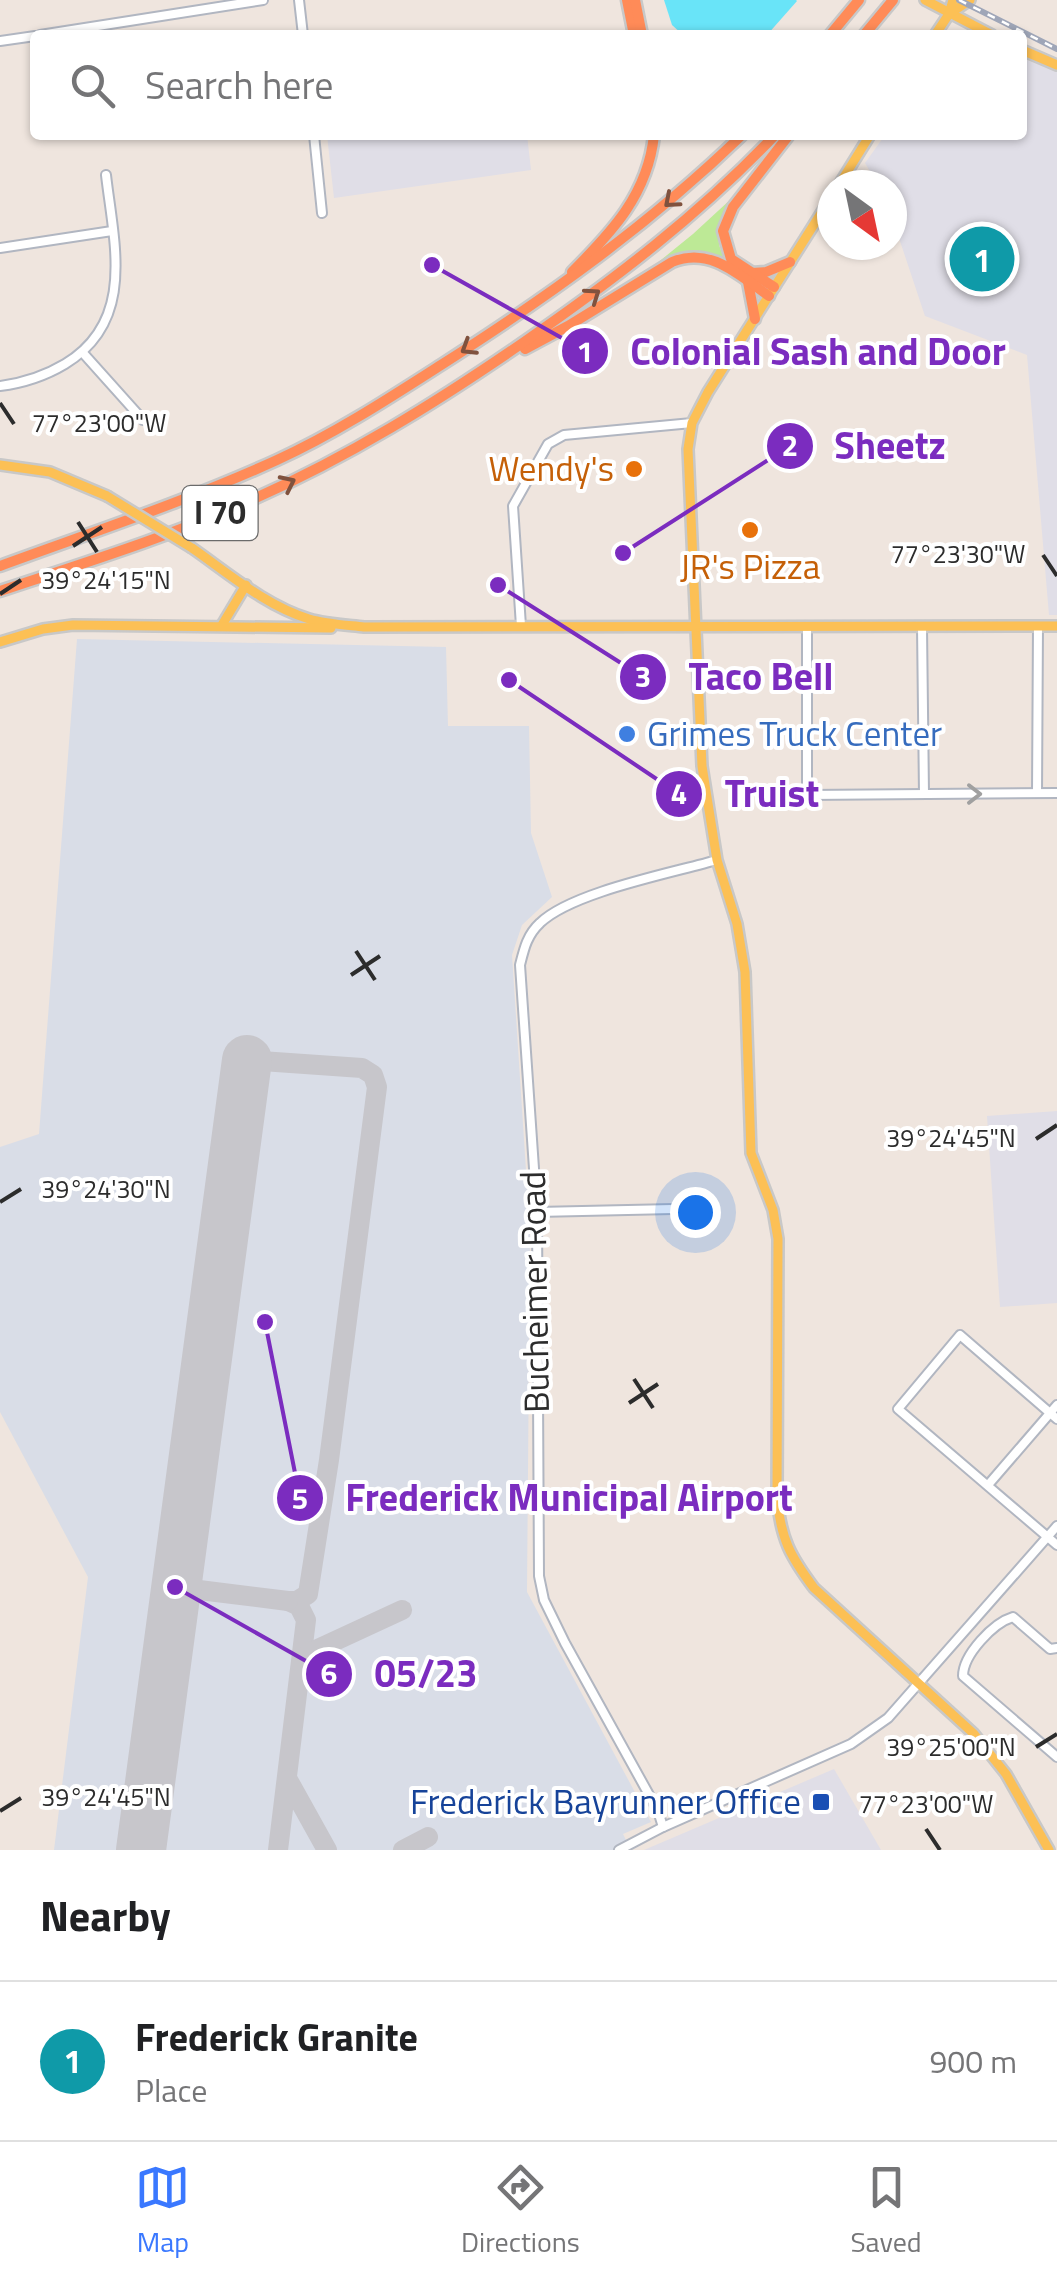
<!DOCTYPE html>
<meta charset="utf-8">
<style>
body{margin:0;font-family:"Titillium Web",sans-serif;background:#f2f2f2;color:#202124}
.compass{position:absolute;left:817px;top:170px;width:90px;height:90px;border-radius:50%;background:#fff;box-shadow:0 2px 8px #0004;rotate:147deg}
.you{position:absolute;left:695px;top:1212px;width:35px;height:35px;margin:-25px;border:8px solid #fff;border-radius:50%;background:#1a73e8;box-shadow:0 0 0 15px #1a73e833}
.badge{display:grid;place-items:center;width:65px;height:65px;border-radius:50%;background:#3a78ff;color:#fff;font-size:32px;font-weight:700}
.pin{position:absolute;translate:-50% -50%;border:5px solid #fff;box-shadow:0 2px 10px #0006}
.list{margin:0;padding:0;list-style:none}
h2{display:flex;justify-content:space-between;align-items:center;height:130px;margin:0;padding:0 40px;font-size:42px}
h2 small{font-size:32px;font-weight:400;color:#757577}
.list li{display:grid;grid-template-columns:65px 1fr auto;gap:30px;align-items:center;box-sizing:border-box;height:160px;padding:0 40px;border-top:2px solid #e0e0e0}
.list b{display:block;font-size:38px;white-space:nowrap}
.list p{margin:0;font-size:32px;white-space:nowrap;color:#757577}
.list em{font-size:32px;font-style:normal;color:#757577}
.icon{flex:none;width:55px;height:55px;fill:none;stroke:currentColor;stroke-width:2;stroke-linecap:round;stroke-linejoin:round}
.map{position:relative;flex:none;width:1057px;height:1850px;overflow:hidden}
.search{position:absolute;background:#fff;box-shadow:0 2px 8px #0004;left:30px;right:30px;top:30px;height:110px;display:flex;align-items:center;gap:25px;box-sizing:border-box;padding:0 35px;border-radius:10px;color:#757577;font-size:38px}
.sheet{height:290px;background:#fff}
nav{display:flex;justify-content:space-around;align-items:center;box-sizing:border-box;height:140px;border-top:2px solid #e0e0e0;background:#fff;font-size:28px;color:#757577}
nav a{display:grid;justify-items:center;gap:5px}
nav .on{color:#3a78ff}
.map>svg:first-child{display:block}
.industrial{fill:#e0dee7}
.airport{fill:#d9dde7}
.green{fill:#bde996}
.water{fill:#69e4f8}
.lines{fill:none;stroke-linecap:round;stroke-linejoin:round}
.taxiway{stroke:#c7c6cb;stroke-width:20}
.runway{stroke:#c7c6cb;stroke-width:50}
.minor-casing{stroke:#b1b6c1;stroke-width:12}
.major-casing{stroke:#c8c8c8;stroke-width:14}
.highway-casing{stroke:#c8c8c8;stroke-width:15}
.minor{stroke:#fff;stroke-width:8}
.major{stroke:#fcc055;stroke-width:9}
.highway{stroke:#ff8b58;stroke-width:10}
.rail-casing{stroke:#9fa6b8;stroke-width:6}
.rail{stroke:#fff;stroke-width:2.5;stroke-dasharray:8;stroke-linecap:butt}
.major-bridge-casing{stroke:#c8c8c8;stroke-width:14;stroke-linecap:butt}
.major-bridge{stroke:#fcc055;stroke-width:9}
.oneway{stroke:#80523e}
.oneway2{stroke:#a0a0a0}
.ticks{fill:none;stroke:#2c2c2c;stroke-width:4}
.food-dot{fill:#e8710a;stroke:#fff;stroke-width:4}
.shop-dot{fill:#3f7fe0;stroke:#fff;stroke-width:4}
.transit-dot{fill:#1a4fb4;stroke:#fff;stroke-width:4}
.labels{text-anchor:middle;stroke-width:8;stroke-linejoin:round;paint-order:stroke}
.shield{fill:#fff;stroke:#6b6b6b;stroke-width:2.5}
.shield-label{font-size:32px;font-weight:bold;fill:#2c2c2c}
.food-label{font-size:35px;fill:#c56008;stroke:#fff;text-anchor:end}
.shop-label{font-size:35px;fill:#366cbe;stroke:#fff;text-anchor:start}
.street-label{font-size:35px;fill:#2c2c2c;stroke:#fff}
.transit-label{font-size:35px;fill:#164399;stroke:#fff;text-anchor:end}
.ticks-label{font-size:25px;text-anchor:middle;fill:#2c2c2c;stroke:#fff;stroke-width:8;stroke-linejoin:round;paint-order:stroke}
.leader{fill:none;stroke:#7b2cbf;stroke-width:4}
.callout-dot{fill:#7b2cbf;stroke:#fff;stroke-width:4}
.mark-label{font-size:30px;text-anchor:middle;font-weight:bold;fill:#fff}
.callout-label{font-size:38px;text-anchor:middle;font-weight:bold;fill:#7b2cbf;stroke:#fff;stroke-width:8;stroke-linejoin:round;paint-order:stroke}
</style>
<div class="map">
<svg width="1057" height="1850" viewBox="0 0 1057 1850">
<rect width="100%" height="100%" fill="#efe5de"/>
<!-- industrial -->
<g class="industrial">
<polygon points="1022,58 1057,72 1057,615 1049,615 1027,355 925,316 892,217 892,185 878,185 865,163 885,135 1022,135"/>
<polygon points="327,135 527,135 531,170 334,198"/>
<polygon points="1057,1111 1057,1303 1000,1307 987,1116"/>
<polygon points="834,1769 881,1850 644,1850"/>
</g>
<!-- airport -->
<polygon class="airport" points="77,639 446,647 448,726 529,726 531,833 552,897 522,925 512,955 530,1232 527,1592 651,1822 623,1834 631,1850 54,1850 88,1577 0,1412 0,1147 39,1134"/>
<!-- green -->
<path class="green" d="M744,187C728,207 709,231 724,257C728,263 738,269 742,274C698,242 684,250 640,277L693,234Z"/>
<!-- water -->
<polygon class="water" points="664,0 796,0 797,1 767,35 683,35 672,25"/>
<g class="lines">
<!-- taxiway -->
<g class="taxiway">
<polyline points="247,1060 362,1068 373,1075 377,1087 329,1460 308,1594 297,1601 288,1601 299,1606 306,1620 278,1850"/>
<polyline points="175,1587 288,1601"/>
<polyline points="301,1663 309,1653 402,1610"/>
<polyline points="288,1780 327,1850"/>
<polyline points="403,1850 428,1837"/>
</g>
<!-- runway -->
<polyline class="runway" points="141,1850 247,1060"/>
<!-- minor casing -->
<g class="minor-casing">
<g id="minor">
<polyline points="299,0 303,35"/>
<polyline points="40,35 263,0"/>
<polyline points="0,41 35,36"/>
<polyline points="314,135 322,213"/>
<polyline points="0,248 112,231"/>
<polyline points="83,353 143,420"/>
<path d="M0,386C24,383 45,376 65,364C136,321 114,244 106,175"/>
<polyline points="521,626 513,506 548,444 564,435 692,423"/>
<polyline points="807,627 807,795 1057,793"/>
<polyline points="922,627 924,794"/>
<polyline points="1037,793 1038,626"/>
<polyline points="537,1212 673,1209"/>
<polyline points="1057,1419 960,1335 898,1409 1057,1545"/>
<polyline points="988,1485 1057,1405"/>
<path d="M1057,1648L1050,1649L1013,1617C993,1623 963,1655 963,1676L1057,1757"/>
<path d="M663,1827L658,1811L565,1643L544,1600L539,1576L537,1212L520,965C524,949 527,935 540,923C572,892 672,873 717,860"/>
<polyline points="619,1850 663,1827 851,1744 888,1718 1057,1526"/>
</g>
</g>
<!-- major casing -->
<g class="major-casing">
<g id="major">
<polyline points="925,0 992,35"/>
<polyline points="949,14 970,0"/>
<polyline points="935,35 949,14 953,0"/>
<polyline points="1022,50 1057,65"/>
<polyline points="839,185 870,135"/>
<path d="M832,196L708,392L692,423L688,449L702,766L717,860L737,924L745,972L751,1153L773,1210L778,1239L777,1498C781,1539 790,1556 814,1588L974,1734L1006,1774L1049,1850"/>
<polyline points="0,465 50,472 107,496"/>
<path d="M192,548C228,573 266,606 309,619C326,624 346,625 364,627L1057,626"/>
<polyline points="222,625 246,585"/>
<polyline points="0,642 43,629 73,625 331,628"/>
</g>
</g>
<!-- highway casing -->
<g class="highway-casing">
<g id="highway">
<polyline points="627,0 634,35"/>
<polyline points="635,0 642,35"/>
<polyline points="830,35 859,0"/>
<polyline points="864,35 893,0"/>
<path d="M572,272C612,232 648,194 654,135"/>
<polyline points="752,273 766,272 790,262"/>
<polyline points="748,282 755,319"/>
<polyline points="774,287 731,259 723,231 733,207 789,135"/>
<path d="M525,349L568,326L672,262C710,246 739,275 769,296"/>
<path d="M0,566C93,532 187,501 277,460C334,434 388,399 441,365C549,296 650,224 742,135"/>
<path d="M0,591C84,563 168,537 249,501C347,458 437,402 524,342C615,279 699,215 775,135"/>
</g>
</g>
<!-- minor -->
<use href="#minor" class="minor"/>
<!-- major -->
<use href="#major" class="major"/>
<!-- highway -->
<use href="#highway" class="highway"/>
<!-- rail casing -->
<g class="rail-casing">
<polyline id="rail" points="959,0 1057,49"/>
</g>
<!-- rail -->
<use href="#rail" class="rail"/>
<!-- major-bridge casing -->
<g class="major-bridge-casing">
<polyline id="major-bridge" points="107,496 192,548"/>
</g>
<!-- major-bridge -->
<use href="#major-bridge" class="major-bridge"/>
</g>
<!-- one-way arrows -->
<defs><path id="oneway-chevron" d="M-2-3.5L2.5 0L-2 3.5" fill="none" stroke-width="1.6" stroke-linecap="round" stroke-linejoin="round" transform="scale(2.5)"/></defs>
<g class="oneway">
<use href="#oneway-chevron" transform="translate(671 201) rotate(139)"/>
<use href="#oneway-chevron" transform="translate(593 295) rotate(-35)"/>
<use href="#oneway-chevron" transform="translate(468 348) rotate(148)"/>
<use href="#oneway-chevron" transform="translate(288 483) rotate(-26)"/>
</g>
<use class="oneway2" href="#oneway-chevron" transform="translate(974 794)"/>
<!-- ticks -->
<path class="ticks" d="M0,403L14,424M78,522L97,552M73,546L102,527M1043,555L1057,576M0,594L21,580M356,951L375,980M351,975L380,956M1036,1139L1057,1125M0,1202L21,1189M634,1379L653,1408M629,1403L658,1384M1036,1747L1057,1734M0,1811L21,1798M926,1829L940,1850"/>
<!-- markers -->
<g class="food-dot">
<circle cx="634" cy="469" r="10"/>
<circle cx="750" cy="530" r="10"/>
</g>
<circle class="shop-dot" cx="627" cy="734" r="10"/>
<rect class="transit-dot" x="811" y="1792" width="20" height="20" rx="5"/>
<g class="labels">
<!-- shield labels -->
<rect class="shield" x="182.5" y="486" width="75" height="54" rx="8"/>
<g class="shield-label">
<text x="220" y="524">I 70</text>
</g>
<!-- food labels -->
<g class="food-label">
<text x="614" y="481">Wendy's</text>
<text x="750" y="579" text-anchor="middle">JR's Pizza</text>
</g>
<!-- shop labels -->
<g class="shop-label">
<text x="647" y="746">Grimes Truck Center</text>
</g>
<!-- street labels -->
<g class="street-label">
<text transform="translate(535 1292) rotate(-91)" y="12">Bucheimer Road</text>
</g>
<!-- transit labels -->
<g class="transit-label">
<text x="801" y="1814">Frederick Bayrunner Office</text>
</g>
</g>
<g class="ticks-label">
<text x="99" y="432">77°23'00"W</text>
<text x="958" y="563">77°23'30"W</text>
<text x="106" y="589">39°24'15"N</text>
<text x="951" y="1147">39°24'45"N</text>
<text x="106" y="1198">39°24'30"N</text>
<text x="951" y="1756">39°25'00"N</text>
<text x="106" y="1806">39°24'45"N</text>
<text x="926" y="1813">77°23'00"W</text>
</g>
<!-- callouts -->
<path class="leader" d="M432 265L585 351M623 553L790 446M498 585L643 677M509 680L679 794M265 1322L300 1498M175 1587L329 1674"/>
<g class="callout-dot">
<circle cx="432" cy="265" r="10"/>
<circle cx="623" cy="553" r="10"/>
<circle cx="498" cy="585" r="10"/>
<circle cx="509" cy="680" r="10"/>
<circle cx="265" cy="1322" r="10"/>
<circle cx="175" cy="1587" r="10"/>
<circle cx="585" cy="351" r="25"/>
<circle cx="790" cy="446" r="25"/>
<circle cx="643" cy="677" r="25"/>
<circle cx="679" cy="794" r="25"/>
<circle cx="300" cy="1498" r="25"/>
<circle cx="329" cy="1674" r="25"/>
</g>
<g class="mark-label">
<text x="585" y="362">1</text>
<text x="790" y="456">2</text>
<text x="643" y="687">3</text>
<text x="679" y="804">4</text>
<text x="300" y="1509">5</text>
<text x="329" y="1684">6</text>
</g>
<g class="callout-label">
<text x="818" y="365">Colonial Sash and Door</text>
<text x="890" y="459">Sheetz</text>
<text x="761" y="690">Taco Bell</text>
<text x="772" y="807">Truist</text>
<text x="569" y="1511">Frederick Municipal Airport</text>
<text x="426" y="1687">05/23</text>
</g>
</svg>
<svg class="compass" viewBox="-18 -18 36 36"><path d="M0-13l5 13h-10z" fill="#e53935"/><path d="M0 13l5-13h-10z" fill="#757577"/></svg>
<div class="you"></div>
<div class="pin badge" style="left:982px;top:259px;background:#0f9aa8">1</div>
<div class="search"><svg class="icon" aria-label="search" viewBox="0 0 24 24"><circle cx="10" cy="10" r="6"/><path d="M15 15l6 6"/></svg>Search here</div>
</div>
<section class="sheet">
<h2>Nearby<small></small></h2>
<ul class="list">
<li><span class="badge" style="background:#0f9aa8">1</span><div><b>Frederick Granite</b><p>Place</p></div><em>900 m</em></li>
</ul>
</section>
<nav>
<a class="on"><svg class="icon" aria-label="map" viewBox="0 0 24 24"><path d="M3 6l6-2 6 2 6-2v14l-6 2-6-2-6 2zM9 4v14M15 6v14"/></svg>Map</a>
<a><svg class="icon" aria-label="directions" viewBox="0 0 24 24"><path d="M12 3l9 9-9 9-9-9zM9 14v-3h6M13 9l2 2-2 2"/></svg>Directions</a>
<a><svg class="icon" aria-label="saved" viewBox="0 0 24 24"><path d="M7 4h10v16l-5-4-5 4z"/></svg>Saved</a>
</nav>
